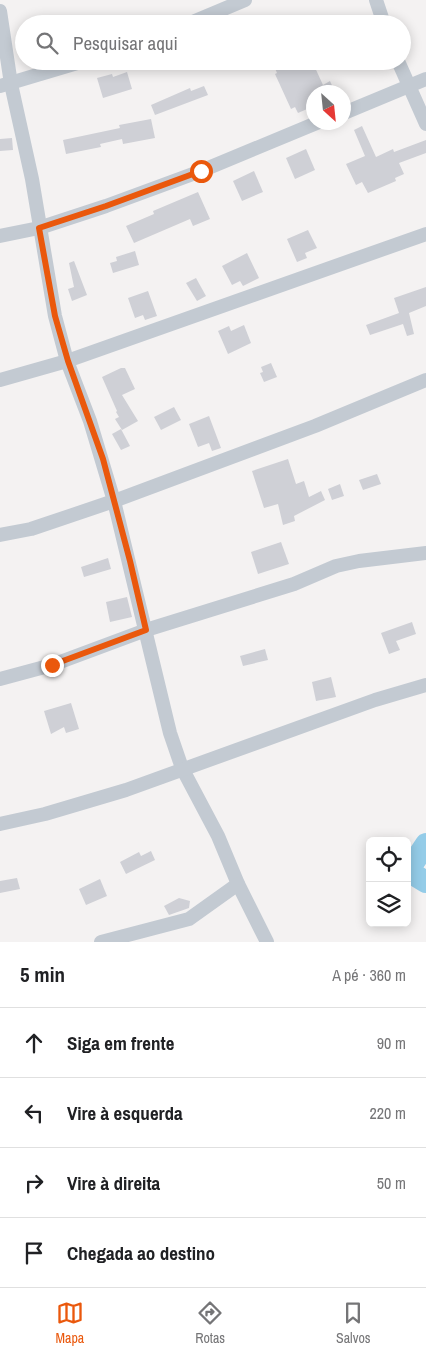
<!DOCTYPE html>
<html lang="pt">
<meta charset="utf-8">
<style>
body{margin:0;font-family:"Archivo Narrow",sans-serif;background:#f6f6f6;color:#202124}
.controls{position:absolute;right:15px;bottom:15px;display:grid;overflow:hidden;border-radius:8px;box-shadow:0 2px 12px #0003}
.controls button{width:45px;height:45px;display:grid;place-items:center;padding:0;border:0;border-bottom:1px solid #e0e0e0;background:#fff;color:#202124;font:25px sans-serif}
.compass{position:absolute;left:306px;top:85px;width:45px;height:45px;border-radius:50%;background:#fff;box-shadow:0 2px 12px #0003;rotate:153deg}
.stop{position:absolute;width:15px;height:15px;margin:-11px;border:4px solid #ea580c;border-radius:50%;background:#fff}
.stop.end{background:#ea580c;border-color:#fff;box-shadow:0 1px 5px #0008}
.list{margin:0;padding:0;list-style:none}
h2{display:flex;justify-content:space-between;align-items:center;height:65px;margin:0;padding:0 20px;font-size:21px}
h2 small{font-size:16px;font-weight:400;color:#757577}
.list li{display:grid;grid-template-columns:32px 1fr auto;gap:15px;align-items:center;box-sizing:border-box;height:70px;padding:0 20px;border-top:1px solid #e0e0e0}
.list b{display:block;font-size:19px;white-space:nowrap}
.list em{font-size:16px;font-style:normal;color:#757577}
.icon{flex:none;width:28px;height:28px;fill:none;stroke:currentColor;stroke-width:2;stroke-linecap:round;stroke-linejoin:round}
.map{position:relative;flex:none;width:426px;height:942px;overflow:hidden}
.search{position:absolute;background:#fff;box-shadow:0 2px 12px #0003;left:15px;right:15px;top:15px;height:55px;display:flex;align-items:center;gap:12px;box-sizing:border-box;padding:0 18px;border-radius:28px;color:#757577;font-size:19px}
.sheet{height:345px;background:#fff}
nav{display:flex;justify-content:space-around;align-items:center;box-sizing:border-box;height:70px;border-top:1px solid #e0e0e0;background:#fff;font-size:14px;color:#757577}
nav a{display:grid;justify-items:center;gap:2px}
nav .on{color:#ea580c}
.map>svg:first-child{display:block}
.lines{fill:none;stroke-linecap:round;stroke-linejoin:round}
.river{stroke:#94cce8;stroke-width:22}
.building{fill:#cfd0d6}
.minor{stroke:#c3cad2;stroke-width:14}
.route{stroke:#ea580c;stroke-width:6}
</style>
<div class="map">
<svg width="426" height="942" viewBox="0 0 426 942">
<rect width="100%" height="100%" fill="#f4f2f2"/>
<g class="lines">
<!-- river -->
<polyline class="river" points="426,844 408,871 426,882"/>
</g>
<!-- building -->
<g class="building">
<polygon points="272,61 312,61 323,85 330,81 335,92 314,92 314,106 298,113 295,107 291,109 275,74 277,73"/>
<polygon points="127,72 132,89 103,98 97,78 112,74 113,77"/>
<polygon points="204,86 208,95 155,115 151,105 190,88 191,91"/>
<polygon points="151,119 155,138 123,144 122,139 100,144 101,147 66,154 63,140 120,128 119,125"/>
<polygon points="362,126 376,157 393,149 394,152 426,140 426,153 399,163 404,174 395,178 396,181 368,193 362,182 356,185 346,164 365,156 354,130"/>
<polygon points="12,138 13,150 0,151 0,139"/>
<polygon points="306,149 315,170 295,179 286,158"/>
<polygon points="254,171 263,192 242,201 233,181"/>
<polygon points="198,192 210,219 193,226 190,219 134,243 126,226 154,214 153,211"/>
<polygon points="308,230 317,248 305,253 307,258 297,262 287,239"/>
<polygon points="135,251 139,265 113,273 110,263 117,261 116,257"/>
<polygon points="247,253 259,278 243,286 240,281 232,285 222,266"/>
<polygon points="74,261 87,295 72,301 68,289 74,287 69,263"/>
<polygon points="196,278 206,296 197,301 186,283"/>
<polygon points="426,287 426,306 409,313 414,334 407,336 403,324 370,335 366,325 399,313 394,298"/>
<polygon points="148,291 157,316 145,320 143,315 135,318 128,298"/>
<polygon points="244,325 251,343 228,354 218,331 229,326 231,331"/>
<polygon points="271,363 277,377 264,382 260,373 263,372 261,367"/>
<polygon points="121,368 125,368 135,389 122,395 138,421 122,430 115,419 119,417 116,412 117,411 102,377"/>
<polygon points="174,407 181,420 161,430 154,417"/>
<polygon points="209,416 221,448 212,451 209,443 198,447 189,424"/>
<polygon points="121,429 130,446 121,450 112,434"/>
<polygon points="288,459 296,484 304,481 309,497 321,491 325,500 294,516 295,521 283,525 278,504 264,508 252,471"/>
<polygon points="377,474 381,484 363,490 359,480"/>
<polygon points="340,484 344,496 332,500 328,489"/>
<polygon points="281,542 289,564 258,574 251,552"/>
<polygon points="108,558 111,569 84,577 81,567"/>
<polygon points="127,597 132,617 110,622 106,602"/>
<polygon points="412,622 416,634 396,641 400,650 389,654 381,633"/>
<polygon points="265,649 268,660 243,666 240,656"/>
<polygon points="331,677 336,697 316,701 312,682"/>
<polygon points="71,703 79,729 66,733 64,727 51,734 44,711"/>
<polygon points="151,851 155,860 126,874 120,862 139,852 141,856"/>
<polygon points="17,878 20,889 0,893 0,881"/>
<polygon points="100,879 107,896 86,905 79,889"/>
<polygon points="179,898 190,901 189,908 169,915 164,906"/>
</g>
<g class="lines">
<!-- minor -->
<g class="minor">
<polyline points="376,0 384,24"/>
<polyline points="0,11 11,84 32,179 55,316 67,361 90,421 114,501 170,733 182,768 218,836 238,884 267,942"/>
<polyline points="188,24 245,0"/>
<polyline points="398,61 426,124"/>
<polyline points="0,86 84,61"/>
<polyline points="344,113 426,79"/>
<polyline points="0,236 39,228 106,206 201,171 319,122"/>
<polyline points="0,380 67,361 426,234"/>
<polyline points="0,535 31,529 114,501 315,426 426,380"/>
<polyline points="0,679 52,665 146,630 294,584 336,566 359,561 426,553"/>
<polyline points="0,824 45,814 126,790 375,700 426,685"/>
<polyline points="101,942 189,919 238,884"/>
</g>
</g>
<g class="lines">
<!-- route -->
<polyline class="route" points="52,665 146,630 130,561 103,459 68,361 55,316 39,228 106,206 201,171"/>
</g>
</svg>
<div class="controls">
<button><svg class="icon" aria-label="locate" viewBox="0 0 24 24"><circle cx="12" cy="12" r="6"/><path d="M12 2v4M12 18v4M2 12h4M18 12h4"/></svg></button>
<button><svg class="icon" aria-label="layers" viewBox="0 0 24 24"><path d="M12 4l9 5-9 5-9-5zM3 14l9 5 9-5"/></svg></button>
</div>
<svg class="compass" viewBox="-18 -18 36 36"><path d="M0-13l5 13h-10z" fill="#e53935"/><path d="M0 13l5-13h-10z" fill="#757577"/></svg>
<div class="stop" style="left:201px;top:171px"></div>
<div class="stop end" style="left:52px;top:665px"></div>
<div class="search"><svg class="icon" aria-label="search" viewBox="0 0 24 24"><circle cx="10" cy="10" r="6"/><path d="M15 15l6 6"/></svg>Pesquisar aqui</div>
</div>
<section class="sheet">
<h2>5 min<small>A pé · 360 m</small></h2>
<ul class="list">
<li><svg class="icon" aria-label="ahead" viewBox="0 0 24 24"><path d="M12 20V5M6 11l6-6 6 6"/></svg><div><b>Siga em frente</b></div><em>90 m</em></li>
<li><svg class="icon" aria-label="left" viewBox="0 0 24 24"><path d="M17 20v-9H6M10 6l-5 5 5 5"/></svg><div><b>Vire à esquerda</b></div><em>220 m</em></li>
<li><svg class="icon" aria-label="right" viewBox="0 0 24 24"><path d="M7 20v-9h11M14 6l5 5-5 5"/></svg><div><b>Vire à direita</b></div><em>50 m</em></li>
<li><svg class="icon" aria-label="arrive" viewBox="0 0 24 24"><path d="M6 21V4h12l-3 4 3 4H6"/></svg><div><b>Chegada ao destino</b></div></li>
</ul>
</section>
<nav>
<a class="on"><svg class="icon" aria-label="map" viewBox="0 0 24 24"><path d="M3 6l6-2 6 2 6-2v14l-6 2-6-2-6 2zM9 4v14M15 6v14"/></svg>Mapa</a>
<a><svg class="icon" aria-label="directions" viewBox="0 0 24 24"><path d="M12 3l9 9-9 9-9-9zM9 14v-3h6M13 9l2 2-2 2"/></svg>Rotas</a>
<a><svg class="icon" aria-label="saved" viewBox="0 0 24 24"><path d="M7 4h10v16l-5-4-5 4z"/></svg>Salvos</a>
</nav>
